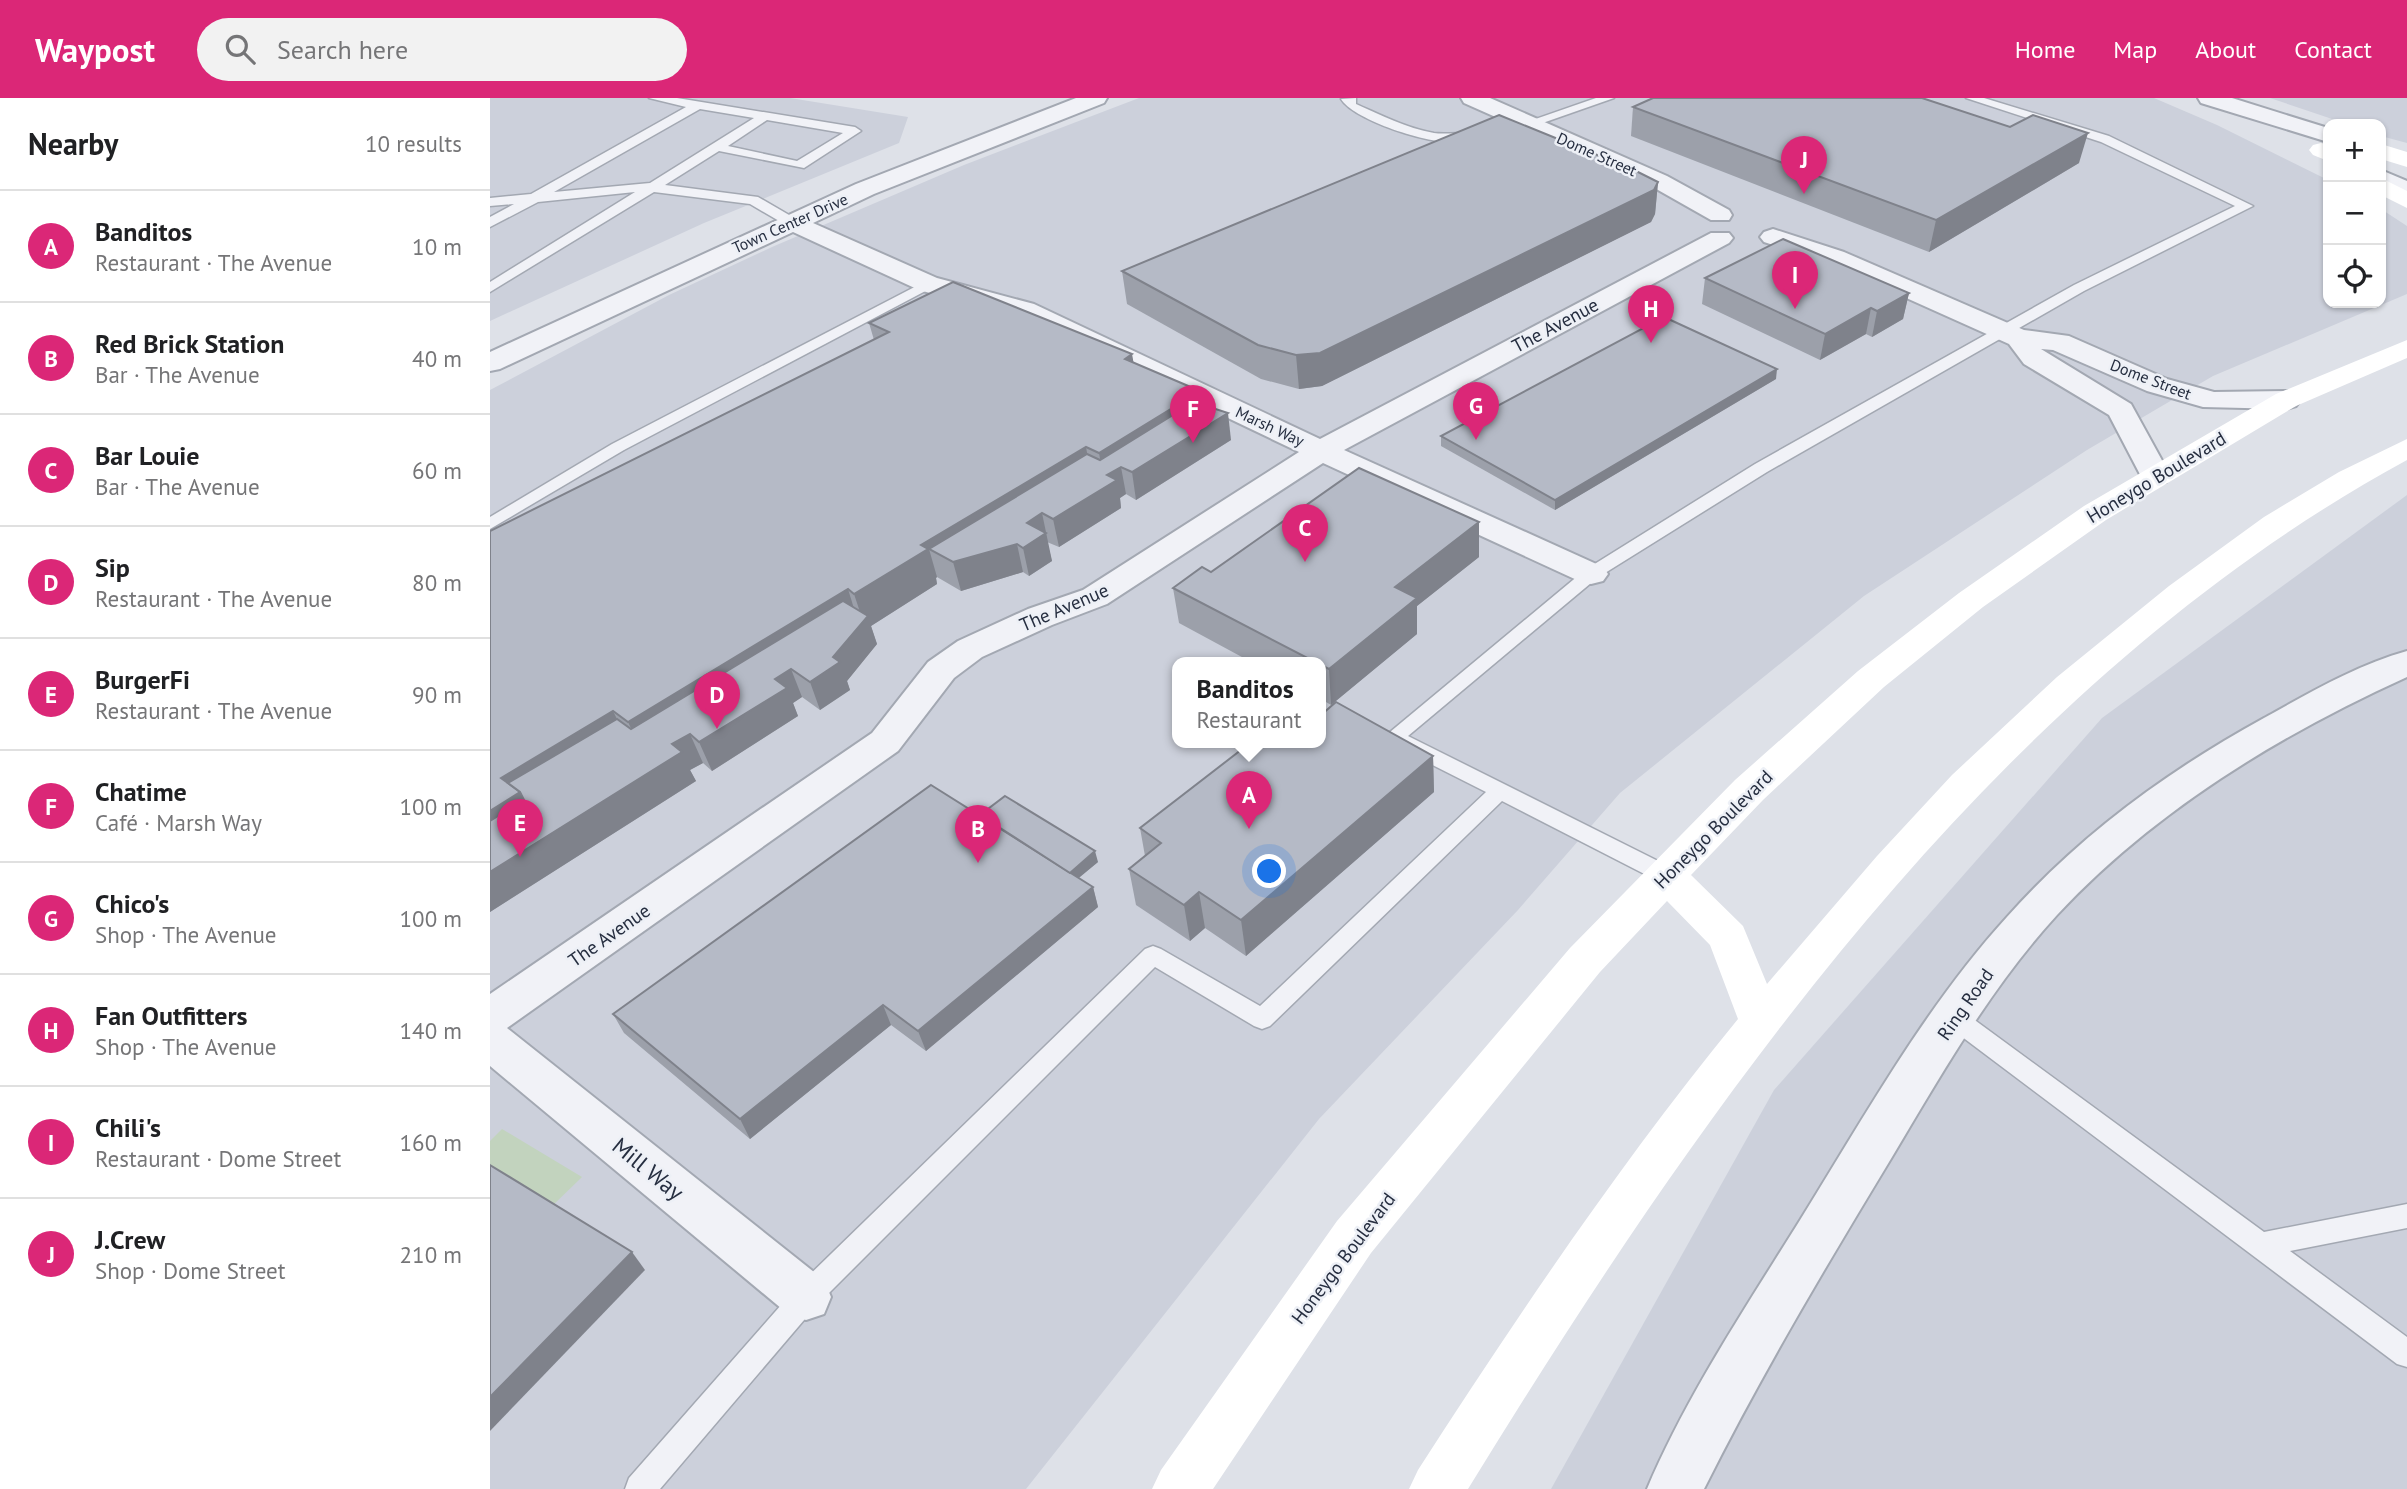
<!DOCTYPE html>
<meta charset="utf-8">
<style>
body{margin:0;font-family:"PT Sans",sans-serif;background:#f2f2f2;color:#202124}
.controls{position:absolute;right:21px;top:21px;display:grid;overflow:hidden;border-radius:14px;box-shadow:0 2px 5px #0004}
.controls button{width:63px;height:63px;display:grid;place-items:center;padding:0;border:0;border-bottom:2px solid #e0e0e0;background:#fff;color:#202124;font:35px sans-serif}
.you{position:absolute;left:780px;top:774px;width:24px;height:24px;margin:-18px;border:5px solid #fff;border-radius:50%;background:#1a73e8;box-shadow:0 0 0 10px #1a73e833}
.badge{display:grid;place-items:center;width:46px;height:46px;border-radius:50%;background:#db2777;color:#fff;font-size:23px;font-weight:700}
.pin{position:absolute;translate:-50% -58px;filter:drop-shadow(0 2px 4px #0008)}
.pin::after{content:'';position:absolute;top:37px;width:24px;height:21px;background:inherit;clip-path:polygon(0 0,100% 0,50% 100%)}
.popup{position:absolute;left:682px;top:559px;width:154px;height:91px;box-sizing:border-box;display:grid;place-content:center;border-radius:14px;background:#fff;filter:drop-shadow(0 2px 5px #0005);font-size:23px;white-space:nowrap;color:#757577}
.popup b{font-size:26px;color:#202124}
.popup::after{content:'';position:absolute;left:50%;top:100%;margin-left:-14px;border:14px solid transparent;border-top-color:#fff}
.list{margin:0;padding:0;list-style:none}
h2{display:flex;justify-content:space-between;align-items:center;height:91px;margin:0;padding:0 28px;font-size:30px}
h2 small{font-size:23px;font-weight:400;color:#757577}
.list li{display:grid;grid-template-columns:46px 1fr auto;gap:21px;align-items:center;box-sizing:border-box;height:112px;padding:0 28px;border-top:2px solid #e0e0e0}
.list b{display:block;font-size:26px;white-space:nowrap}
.list p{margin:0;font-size:23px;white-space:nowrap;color:#757577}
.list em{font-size:23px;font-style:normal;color:#757577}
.icon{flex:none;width:38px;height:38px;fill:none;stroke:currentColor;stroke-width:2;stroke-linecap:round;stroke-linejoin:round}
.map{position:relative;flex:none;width:1917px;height:1391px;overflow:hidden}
header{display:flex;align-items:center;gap:42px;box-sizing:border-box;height:98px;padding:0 35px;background:#db2777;color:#fff}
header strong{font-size:33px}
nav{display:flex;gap:38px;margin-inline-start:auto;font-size:24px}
.search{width:490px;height:63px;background:#f2f2f2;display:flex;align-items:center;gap:18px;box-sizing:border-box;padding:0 24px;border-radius:38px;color:#757577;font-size:26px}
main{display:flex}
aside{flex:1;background:#fff}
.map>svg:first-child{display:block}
.built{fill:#ccd0db;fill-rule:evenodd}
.green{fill:#c2d3be}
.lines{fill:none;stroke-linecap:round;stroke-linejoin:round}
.service-casing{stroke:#a3a8b2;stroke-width:3}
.minor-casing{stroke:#a3a8b2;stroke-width:4}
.service{fill:#f1f2f7;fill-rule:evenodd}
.minor{fill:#f1f2f7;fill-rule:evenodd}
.secondary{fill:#fff;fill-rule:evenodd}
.wall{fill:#9ca0aa}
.shaded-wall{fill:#7f828b}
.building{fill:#b5bac6;stroke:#7f828b;stroke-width:2}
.labels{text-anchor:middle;stroke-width:5;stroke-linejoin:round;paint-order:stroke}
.far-street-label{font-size:16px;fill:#262e40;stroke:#edf0f6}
.street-label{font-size:19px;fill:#262e40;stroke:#edf0f6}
.near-street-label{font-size:23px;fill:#262e40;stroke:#edf0f6}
</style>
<header>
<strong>Waypost</strong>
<div class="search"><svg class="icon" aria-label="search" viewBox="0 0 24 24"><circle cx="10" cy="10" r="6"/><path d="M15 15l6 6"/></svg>Search here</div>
<nav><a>Home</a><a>Map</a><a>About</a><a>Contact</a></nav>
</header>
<main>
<aside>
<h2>Nearby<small>10 results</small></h2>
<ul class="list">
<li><span class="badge">A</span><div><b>Banditos</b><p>Restaurant · The Avenue</p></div><em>10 m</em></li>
<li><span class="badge">B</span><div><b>Red Brick Station</b><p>Bar · The Avenue</p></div><em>40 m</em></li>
<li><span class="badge">C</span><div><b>Bar Louie</b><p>Bar · The Avenue</p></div><em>60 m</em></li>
<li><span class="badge">D</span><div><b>Sip</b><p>Restaurant · The Avenue</p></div><em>80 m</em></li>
<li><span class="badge">E</span><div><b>BurgerFi</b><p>Restaurant · The Avenue</p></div><em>90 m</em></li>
<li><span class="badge">F</span><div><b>Chatime</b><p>Café · Marsh Way</p></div><em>100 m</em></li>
<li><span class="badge">G</span><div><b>Chico's</b><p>Shop · The Avenue</p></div><em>100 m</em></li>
<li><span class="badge">H</span><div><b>Fan Outfitters</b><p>Shop · The Avenue</p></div><em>140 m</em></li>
<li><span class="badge">I</span><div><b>Chili's</b><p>Restaurant · Dome Street</p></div><em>160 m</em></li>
<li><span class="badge">J</span><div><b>J.Crew</b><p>Shop · Dome Street</p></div><em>210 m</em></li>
</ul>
</aside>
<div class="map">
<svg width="1917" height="1391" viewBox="0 0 1917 1391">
<rect width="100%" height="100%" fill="#dee1e8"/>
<!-- built -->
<g class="built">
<polygon points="0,0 300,0 418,19 409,45 214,125 0,223"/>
<path d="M649,0H1664L1727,27L1838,82V205H1891V111L1917,128V196L1723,278L1597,352L1374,498L1130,695L1028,812L829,1021L536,1391H0V292L179,197L282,149L474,67ZM687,565H831V645H687Z"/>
<polygon points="1780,0 1917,0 1917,45 1891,38 1891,26 1857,26"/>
<polygon points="1917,397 1917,1391 1061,1391 1284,992 1612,620"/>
</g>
<!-- green -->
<polygon class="green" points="12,1031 92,1079 58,1112 0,1076 0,1043"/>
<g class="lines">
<!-- service casing -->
<g class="service-casing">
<g id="service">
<path d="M159,0H187L365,29L371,33L314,70L229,53L175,87L268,99L306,121V127H296L260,106L164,94L0,194V184L145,94L48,104L0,129V119L24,106L0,108V100L41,96L196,9ZM210,11L264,20L160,85L64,94ZM277,22L353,35L307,63L238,48Z"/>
<path d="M866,0V6C891,17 916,30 944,35C957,37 978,32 987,40C965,57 864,24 851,1Z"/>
<polygon points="1106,0 1124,0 1030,33 1020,30"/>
<polygon points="1476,0 1494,0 1619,38 1763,108 1594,193 1277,374 1107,480 918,638 1184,771 1187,777 1184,783 1168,783 1012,703 780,928 772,931 764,928 665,869 326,1208 170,1391 135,1391 139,1380 306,1190 655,851 663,848 671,851 770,908 996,694 897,644 894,639 1095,472 1265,366 1584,187 1745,108 1611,44"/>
<polygon points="438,182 443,183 443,189 134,352 0,431 0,419 122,346"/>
<polygon points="1463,909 1471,912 1774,1134 1917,1106 1917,1130 1800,1153 1917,1239 1917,1269 1907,1266 1455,926 1451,919 1455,912"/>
</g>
</g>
<!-- minor casing -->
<g class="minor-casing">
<g id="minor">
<polygon points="586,0 617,0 614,5 384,96 323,125 447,180 544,206 830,341 1221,135 1239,135 1243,140 1239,145 854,352 1113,469 1118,476 1113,483 1101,486 1089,483 833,365 617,506 562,527 492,559 464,580 408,653 17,930 334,1182 341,1199 334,1216 316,1222 298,1216 0,968 0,896 382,635 438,564 468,543 538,511 593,492 809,354 524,218 429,192 303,134 10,271 0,273 0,254 366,86"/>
<polygon points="971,0 1000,0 1177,78 1239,112 1242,117 1239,122 1221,122 1161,88 974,5"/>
<polygon points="1708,0 1742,0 1838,30 1838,44 1711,5"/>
<polygon points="1891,72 1917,83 1917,99 1891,88"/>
<polygon points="1283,131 1354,154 1534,232 1579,238 1677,281 1724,294 1796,293 1806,296 1811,302 1806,308 1796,311 1713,309 1657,293 1563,252 1551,251 1641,306 1680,377 1676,384 1665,386 1654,384 1619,317 1534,266 1519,246 1336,164 1274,144 1270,139 1274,134"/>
<path d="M1917,553V579C1789,637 1664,713 1567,817C1501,889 1452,975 1402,1059C1336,1168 1271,1277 1214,1391H1157C1196,1299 1254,1212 1307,1127C1372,1023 1434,910 1517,819C1589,738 1679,672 1774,620C1819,595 1867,567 1917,553Z"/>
</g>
</g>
<!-- service -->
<use href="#service" class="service"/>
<!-- minor -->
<use href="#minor" class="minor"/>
<!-- secondary -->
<g class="secondary">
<polygon points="1831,45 1838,47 1838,63 1823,57 1819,52 1823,47"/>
<polygon points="1891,46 1917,54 1917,69 1891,61"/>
<polygon points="1891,80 1917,93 1917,110 1891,97"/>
<path d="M1917,242V260L1806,308L1616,422L1493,509L1394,589L1273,702L1201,777L1253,828L1277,886L1387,758L1462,677L1567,579L1679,488L1774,419L1849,374L1917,341V362C1507,585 1217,1002 978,1391H919L928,1372C1028,1217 1131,1064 1248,921L1220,847L1177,803L1110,874L881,1155L723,1391H662L671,1372L847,1123L1080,850L1245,682L1368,573L1469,495L1594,408L1786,296Z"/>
</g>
</g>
<!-- wall -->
<g class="wall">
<polygon points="1143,9 1589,65 1439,154 1141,38"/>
<polygon points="1168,84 1165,116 1161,124 832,288 809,291 771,281 637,206 632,173"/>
<polygon points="1215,180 1419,195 1413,221 1382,239 1376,236 1330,262 1212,206"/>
<polygon points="379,225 644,265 710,293 711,306 741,342 646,402 636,396 630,400 631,410 569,449 557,444 562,463 539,478 533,474 471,493 447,479 446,480 447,486 381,528 387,546 357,583 360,592 330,612 312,599 303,605 308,618 222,673 213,665 200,672 206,683 0,814 0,433 384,242"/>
<polygon points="1286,281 1065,412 951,348 951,338"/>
<polygon points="989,424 989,459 927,508 927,536 841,607 831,601 831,565 763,565 689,525 683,490 721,474"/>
<polygon points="943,658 944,694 756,858 715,830 700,843 646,807 639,771 655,758 650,730"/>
<polygon points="490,717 608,764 588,780 603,789 608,809 436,953 401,927 260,1041 134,935 123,916"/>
</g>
<!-- shaded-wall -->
<g class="shaded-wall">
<polygon points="1598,35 1589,65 1439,154 1446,122"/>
<polygon points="1168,84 1165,116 1161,124 832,288 809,291 806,257"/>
<polygon points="1419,195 1413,221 1382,239 1387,213"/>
<polygon points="1381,210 1376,236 1330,262 1335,236"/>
<polygon points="642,256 648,289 635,261"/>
<polygon points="1287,271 1286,281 1065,412 1065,402"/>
<polygon points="710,293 714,327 631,369 636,396 630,400 631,410 569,449 563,421 615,389 609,355"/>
<polygon points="738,315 741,342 646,402 642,374"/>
<polygon points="596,349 602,383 478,460 527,446 533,474 471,493 463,464 439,451 447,479 446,480 447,486 381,528 387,546 357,583 360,592 330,612 320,584 343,559 373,523 364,496 431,447"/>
<polygon points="552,415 562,463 539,478 533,450 537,425"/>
<polygon points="989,424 989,459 927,508 927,536 841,607 839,571 905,489"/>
<polygon points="358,491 369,527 155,660 138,624"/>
<polygon points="301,571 312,599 303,605 308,618 222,673 209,644 285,581"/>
<polygon points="123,613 141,649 0,762 0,713 11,680"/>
<polygon points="200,636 213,665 200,672 206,683 0,814 0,774 182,646"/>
<polygon points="943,658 944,694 756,858 751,822"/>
<polygon points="605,753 608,764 578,789 575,779"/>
<polygon points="603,789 608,809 436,953 428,933"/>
<polygon points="709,794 715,830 700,843 694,807"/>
<polygon points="393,907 401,927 260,1041 250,1021"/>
<polygon points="142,1154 155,1172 0,1333 0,1299"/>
</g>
<!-- building -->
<g class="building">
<polygon points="1163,0 1432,0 1520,29 1543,17 1598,35 1446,122 1143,9"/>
<polygon points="1009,17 1144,72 1168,84 1164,92 830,255 806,257 768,247 632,173"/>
<polygon points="1293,141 1419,195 1387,213 1381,210 1335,236 1215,180"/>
<polygon points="463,184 642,256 635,261 710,293 609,355 596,349 431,447 438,451 364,496 358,491 138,624 123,613 11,680 30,694 0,713 0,433 399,234 379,225"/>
<polygon points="1174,219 1287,271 1065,402 951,338"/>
<polygon points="704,304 738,315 642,374 631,369 617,377 627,382 563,421 552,415 537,425 556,435 533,450 527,446 463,464 439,451 597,356 610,362"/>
<polygon points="869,370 989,424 905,489 927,500 839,571 831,567 831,565 827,565 683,490 712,469 721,474"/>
<polygon points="353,503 378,518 343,559 350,564 320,584 301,571 285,581 297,590 209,644 200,636 182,646 192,654 0,774 0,723 34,702 30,694 18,685 127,621 141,631"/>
<polygon points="846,604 943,658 751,822 709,794 694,807 639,771 671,745 650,730 760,645 831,645 831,617"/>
<polygon points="441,687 603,789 428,933 393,907 250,1021 123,916"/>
<polygon points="515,698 605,753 580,775 490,717"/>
<polygon points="0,1067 142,1154 0,1299"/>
</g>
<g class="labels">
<!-- far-street labels -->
<g class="far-street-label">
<text transform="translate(1107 56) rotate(24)" y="6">Dome Street</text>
<text transform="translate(300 125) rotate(-24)" y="6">Town Center Drive</text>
<text transform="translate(1661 281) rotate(21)" y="6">Dome Street</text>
<text transform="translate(780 328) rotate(25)" y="6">Marsh Way</text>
</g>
<!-- street labels -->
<g class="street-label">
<text transform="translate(1065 227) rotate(-28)" y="7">The Avenue</text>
<text transform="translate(1666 379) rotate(-31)" y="7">Honeygo Boulevard</text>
<text transform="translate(574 509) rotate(-23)" y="7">The Avenue</text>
<text transform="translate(1223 731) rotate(-45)" y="7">Honeygo Boulevard</text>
<text transform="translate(119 837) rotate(-35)" y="7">The Avenue</text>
<text transform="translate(1475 906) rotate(-55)" y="7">Ring Road</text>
<text transform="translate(853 1160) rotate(-53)" y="7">Honeygo Boulevard</text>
</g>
<!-- near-street labels -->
<g class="near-street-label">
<text transform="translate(158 1071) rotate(39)" y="8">Mill Way</text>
</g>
</g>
</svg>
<div class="controls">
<button>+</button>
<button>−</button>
<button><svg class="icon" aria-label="locate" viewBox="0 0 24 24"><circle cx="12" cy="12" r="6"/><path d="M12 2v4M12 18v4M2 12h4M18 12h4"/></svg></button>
</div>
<div class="you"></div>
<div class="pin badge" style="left:759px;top:731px">A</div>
<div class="popup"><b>Banditos</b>Restaurant</div>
<div class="pin badge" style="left:488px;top:765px">B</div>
<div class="pin badge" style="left:815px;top:464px">C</div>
<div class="pin badge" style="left:227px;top:631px">D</div>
<div class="pin badge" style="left:30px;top:759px">E</div>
<div class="pin badge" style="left:703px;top:345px">F</div>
<div class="pin badge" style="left:986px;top:342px">G</div>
<div class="pin badge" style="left:1161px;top:245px">H</div>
<div class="pin badge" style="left:1305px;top:211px">I</div>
<div class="pin badge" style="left:1314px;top:96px">J</div>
</div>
</main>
